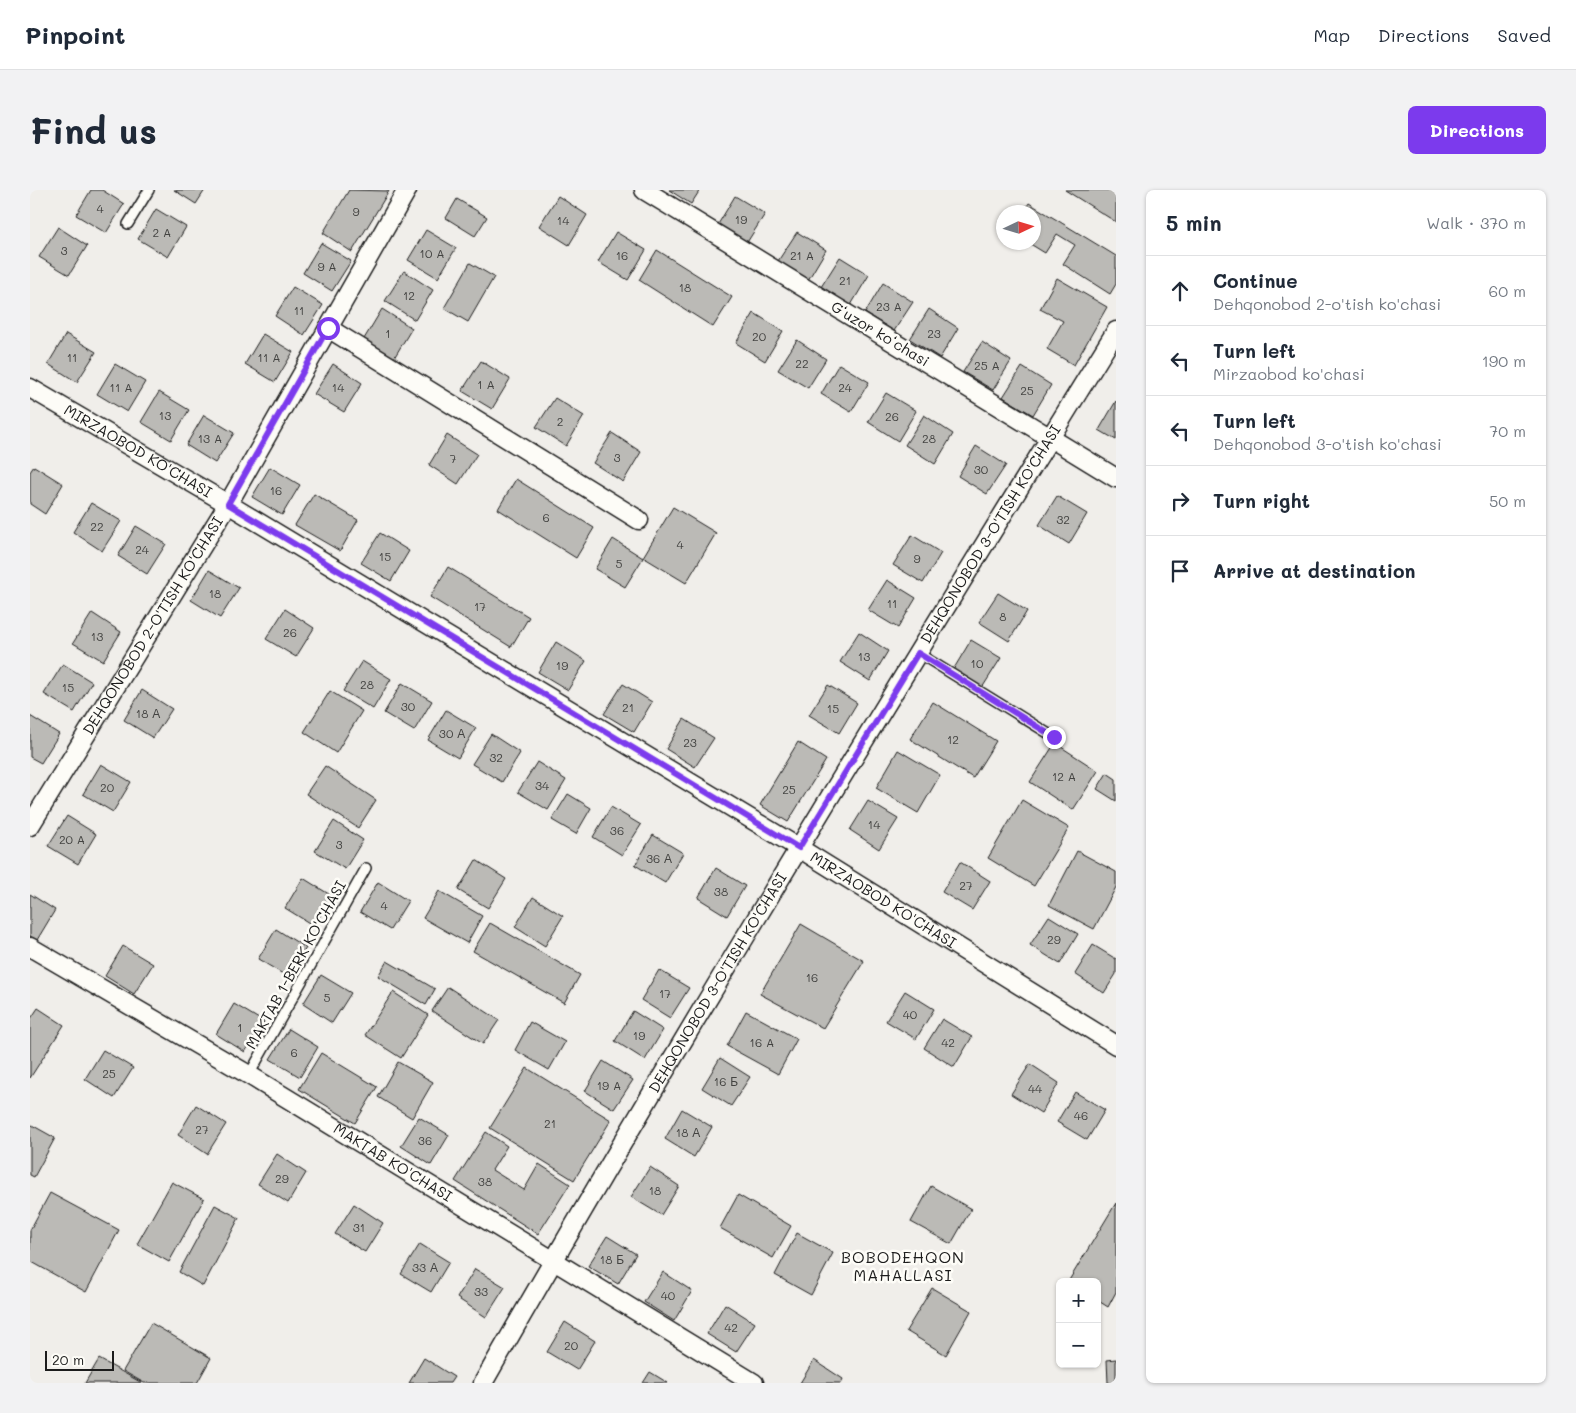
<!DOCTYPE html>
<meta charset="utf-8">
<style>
body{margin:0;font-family:Mali,sans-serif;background:#f2f2f3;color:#1f2937}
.controls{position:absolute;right:15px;bottom:15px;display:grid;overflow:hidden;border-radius:8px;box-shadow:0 1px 4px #0004}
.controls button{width:45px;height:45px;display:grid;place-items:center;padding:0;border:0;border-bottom:1px solid #e0e1e3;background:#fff;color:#1f2937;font:25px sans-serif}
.compass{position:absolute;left:966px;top:15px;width:45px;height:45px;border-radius:50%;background:#fff;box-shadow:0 1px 4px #0004;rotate:86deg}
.scale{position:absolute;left:15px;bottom:12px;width:69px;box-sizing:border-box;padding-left:5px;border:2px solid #1c1c1c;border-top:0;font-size:14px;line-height:18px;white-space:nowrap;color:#1c1c1c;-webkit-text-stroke:4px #fdfcf7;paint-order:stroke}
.stop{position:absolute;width:15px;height:15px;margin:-11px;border:4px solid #7c3aed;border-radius:50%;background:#fff}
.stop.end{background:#7c3aed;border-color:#fff;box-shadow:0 1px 5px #0008}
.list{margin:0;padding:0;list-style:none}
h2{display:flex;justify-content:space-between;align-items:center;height:65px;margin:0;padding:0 20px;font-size:21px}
h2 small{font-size:16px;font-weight:400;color:#747a83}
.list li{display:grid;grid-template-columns:32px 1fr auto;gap:15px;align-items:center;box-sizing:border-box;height:70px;padding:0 20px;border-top:1px solid #e0e1e3}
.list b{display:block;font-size:19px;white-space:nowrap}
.list p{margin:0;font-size:16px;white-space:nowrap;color:#747a83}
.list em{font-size:16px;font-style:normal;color:#747a83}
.icon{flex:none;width:28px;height:28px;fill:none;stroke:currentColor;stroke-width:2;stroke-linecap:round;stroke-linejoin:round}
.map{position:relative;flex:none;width:1086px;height:1193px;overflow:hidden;border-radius:8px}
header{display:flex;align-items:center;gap:30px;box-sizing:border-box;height:70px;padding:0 25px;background:#fff;border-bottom:1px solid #e0e1e3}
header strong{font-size:24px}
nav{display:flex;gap:28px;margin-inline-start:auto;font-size:18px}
.intro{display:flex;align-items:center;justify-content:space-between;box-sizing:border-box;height:120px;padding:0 30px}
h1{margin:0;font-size:35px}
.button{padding:12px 22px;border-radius:8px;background:#7c3aed;color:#fff;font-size:18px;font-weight:700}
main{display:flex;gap:30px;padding:0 30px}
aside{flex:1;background:#fff;border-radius:8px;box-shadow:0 1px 4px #0004}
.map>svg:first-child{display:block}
.building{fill:#bbbab6;stroke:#1c1c1c}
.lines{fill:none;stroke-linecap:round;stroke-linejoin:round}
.service-casing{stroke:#1c1c1c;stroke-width:12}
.minor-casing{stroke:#1c1c1c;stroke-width:21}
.service{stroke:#fdfcf7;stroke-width:9}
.minor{stroke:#fdfcf7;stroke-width:18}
.route{stroke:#7c3aed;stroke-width:6}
.labels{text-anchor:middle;stroke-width:5;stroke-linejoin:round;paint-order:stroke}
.number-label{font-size:12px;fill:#444442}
.street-label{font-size:15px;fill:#1c1c1c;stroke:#fdfcf7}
.neighbourhood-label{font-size:16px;letter-spacing:1px;fill:#1c1c1c;stroke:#fdfcf7}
</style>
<header>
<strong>Pinpoint</strong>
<nav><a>Map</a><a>Directions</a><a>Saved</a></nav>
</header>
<div class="intro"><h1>Find us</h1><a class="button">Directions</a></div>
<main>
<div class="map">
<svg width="1086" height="1193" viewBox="0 0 1086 1193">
<rect width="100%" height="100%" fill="#f0eeea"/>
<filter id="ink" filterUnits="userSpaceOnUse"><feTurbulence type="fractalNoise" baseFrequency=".02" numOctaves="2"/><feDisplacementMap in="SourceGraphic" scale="10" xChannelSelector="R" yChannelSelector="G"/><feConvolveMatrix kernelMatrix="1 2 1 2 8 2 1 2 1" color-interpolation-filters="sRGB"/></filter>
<g filter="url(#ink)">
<!-- building -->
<g class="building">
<polygon points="61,0 72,0 94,14 76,43 46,25"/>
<polygon points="144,0 175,0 166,14"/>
<polygon points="319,0 359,1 322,62 293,43"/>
<polygon points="639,0 670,0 661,14"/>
<polygon points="1035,0 1086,0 1086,32"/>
<polygon points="528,6 557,25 539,55 509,36"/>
<polygon points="705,6 735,24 716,54 687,36"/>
<polygon points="427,9 457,27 445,46 416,28"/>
<polygon points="999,13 1086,66 1086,94 1080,104 1033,74 1045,55 1027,44 1015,63 997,52 1004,52 1004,22 993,22"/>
<polygon points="126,19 156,37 138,67 108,49"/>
<polygon points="28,37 57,56 39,85 9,67"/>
<polygon points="396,40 426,58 408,88 378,70"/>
<polygon points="586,42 616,60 598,90 568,72"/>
<polygon points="767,42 796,60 778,90 748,71"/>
<polygon points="291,53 321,71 302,101 273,83"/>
<polygon points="627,60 702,107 683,137 609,90"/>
<polygon points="810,67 839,85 821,115 791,97"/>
<polygon points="440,73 464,87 438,132 414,118"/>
<polygon points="374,81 403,100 385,130 355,111"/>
<polygon points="1027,88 1077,117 1044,175 1017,159 1033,131 1010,119"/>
<polygon points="853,93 883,112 864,141 835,123"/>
<polygon points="263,97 293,115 274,145 245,126"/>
<polygon points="352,119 382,138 364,168 334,149"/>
<polygon points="899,119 928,138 910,168 880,149"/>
<polygon points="724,123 753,141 735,171 706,153"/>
<polygon points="36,144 66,162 47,192 18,174"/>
<polygon points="233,144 263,162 245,192 215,174"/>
<polygon points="767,150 796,169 778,198 748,180"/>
<polygon points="952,152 981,171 963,200 933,182"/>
<polygon points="451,171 480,189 462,219 432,201"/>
<polygon points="85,174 115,192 97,222 67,204"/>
<polygon points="303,174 332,193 314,222 284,204"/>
<polygon points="809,174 839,192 821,222 791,204"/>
<polygon points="992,177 1021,195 1003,225 973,207"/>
<polygon points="129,202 159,220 141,250 111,232"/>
<polygon points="856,203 886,221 868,251 838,232"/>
<polygon points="525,208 554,226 536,256 506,237"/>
<polygon points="1086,211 1086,250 1069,240"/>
<polygon points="174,225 204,243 185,273 156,255"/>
<polygon points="894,225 923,244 905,274 875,255"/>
<polygon points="582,243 611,262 593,292 563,273"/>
<polygon points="417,245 447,264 428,294 399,275"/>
<polygon points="946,256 976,275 957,304 928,286"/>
<polygon points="4,276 33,294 15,324 0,314 0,282"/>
<polygon points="240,277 270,295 252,325 222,307"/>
<polygon points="486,289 564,338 546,368 468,319"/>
<polygon points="284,304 328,330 310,361 265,335"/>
<polygon points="1027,306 1057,324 1039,354 1009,335"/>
<polygon points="61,313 91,331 72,361 43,342"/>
<polygon points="643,317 686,343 656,393 613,367"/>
<polygon points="106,336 136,354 117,384 88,366"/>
<polygon points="350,343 379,361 361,391 331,373"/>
<polygon points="882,345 911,363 893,393 863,375"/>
<polygon points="583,349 613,368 595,397 565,379"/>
<polygon points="418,377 499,427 481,457 400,407"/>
<polygon points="179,380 209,398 190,428 161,410"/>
<polygon points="857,390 886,408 868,438 838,420"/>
<polygon points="968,403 997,421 979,451 949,432"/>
<polygon points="255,419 284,438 266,467 236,449"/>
<polygon points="62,423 91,442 73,471 43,453"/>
<polygon points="829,442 858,461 840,491 810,472"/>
<polygon points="941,450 971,468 952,498 923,480"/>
<polygon points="526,452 556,471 538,500 508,482"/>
<polygon points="332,471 361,489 343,519 313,501"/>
<polygon points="33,474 62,492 44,522 14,504"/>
<polygon points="372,493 402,511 384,541 354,523"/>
<polygon points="593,494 622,512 604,542 574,524"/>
<polygon points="798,495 827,513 809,543 779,525"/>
<polygon points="112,500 142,519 123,548 94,530"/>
<polygon points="300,501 332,521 306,563 274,542"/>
<polygon points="903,512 966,551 943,588 880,549"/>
<polygon points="416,520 446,538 428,568 398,550"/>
<polygon points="0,526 29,544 11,573 0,567"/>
<polygon points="654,529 684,548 665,577 636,559"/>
<polygon points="461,544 490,563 472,592 442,574"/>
<polygon points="768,552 796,570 758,632 730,615"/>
<polygon points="1025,553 1068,581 1043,620 1000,592"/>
<polygon points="868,560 910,585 888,623 846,598"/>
<polygon points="507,572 536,590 518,620 488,602"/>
<polygon points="71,574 101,592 83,622 53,604"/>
<polygon points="295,576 346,610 328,638 276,604"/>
<polygon points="1077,583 1086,589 1086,611 1067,599"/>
<polygon points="538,604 561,618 546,644 522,630"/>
<polygon points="992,610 1039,638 1004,696 958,668"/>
<polygon points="838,611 868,629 849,659 820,640"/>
<polygon points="581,617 611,635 592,665 563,647"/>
<polygon points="37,626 66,644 48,674 18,656"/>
<polygon points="304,631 333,650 315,679 285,661"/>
<polygon points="623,645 653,663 635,693 605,675"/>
<polygon points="1047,661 1086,682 1086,697 1064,739 1019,715"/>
<polygon points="446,670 476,689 458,718 428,700"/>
<polygon points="930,672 960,691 942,720 912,702"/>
<polygon points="686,678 715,696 697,726 668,708"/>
<polygon points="273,688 302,706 284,736 255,718"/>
<polygon points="348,692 378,711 360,740 330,722"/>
<polygon points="409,701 452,726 437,753 393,728"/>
<polygon points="0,704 25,720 7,750 0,746"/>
<polygon points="503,707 533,726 515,756 485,737"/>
<polygon points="1019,726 1048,744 1030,774 1000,755"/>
<polygon points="460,733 550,785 534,813 443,761"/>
<polygon points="771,734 834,771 793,838 730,804"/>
<polygon points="246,739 276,758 258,787 228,769"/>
<polygon points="1063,755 1086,769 1086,784 1074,803 1045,784"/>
<polygon points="93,756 123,774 104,804 75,786"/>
<polygon points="357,771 405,799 396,815 348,786"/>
<polygon points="629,780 659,798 640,828 611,810"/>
<polygon points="291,785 321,803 302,833 273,814"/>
<polygon points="418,797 469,830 453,854 402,821"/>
<polygon points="875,801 904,819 886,849 856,831"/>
<polygon points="363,802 398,825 371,868 335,845"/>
<polygon points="204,814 234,832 215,862 186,844"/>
<polygon points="8,818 34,835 0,888 0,830"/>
<polygon points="603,821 633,840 615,870 585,851"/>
<polygon points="716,821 767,849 748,884 697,856"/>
<polygon points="912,829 942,847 924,877 894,858"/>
<polygon points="500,832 535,852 519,880 485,860"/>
<polygon points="259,839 288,857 270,887 240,869"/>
<polygon points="73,860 103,878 84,908 55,889"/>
<polygon points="291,863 347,897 325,933 269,899"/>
<polygon points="690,868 720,887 701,916 672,898"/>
<polygon points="573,871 603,890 584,919 555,901"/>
<polygon points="368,872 403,892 382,928 348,907"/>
<polygon points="1000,874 1029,893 1011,923 981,904"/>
<polygon points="497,878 581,930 544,990 460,938"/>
<polygon points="1045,902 1075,920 1057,950 1027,932"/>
<polygon points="166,915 196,934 177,964 148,945"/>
<polygon points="652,919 682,937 664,967 635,949"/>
<polygon points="389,927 419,945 401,975 371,956"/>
<polygon points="0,934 25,948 4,987 0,985"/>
<polygon points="456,942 477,956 462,980 494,1000 509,974 540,994 508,1044 425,991"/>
<polygon points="247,964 276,983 258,1013 228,994"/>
<polygon points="620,977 649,996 631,1025 601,1007"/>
<polygon points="142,992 174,1009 139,1072 107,1054"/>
<polygon points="901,996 941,1019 921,1054 881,1032"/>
<polygon points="20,1003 89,1040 56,1102 0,1071 0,1040"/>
<polygon points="708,1005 761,1036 743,1068 690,1038"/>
<polygon points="1086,1013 1086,1102 1078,1117 1067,1110 1067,1092 1038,1092"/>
<polygon points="324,1014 353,1033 335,1062 305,1044"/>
<polygon points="185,1015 209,1028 173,1096 149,1082"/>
<polygon points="767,1043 803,1063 781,1105 745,1085"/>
<polygon points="577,1046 606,1064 588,1094 558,1076"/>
<polygon points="390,1054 419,1072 401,1102 371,1084"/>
<polygon points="445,1079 475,1097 456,1127 427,1108"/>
<polygon points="633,1082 662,1101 644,1131 614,1112"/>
<polygon points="902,1098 941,1121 916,1165 876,1141"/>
<polygon points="695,1114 725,1133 706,1162 677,1144"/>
<polygon points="535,1132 565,1151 547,1180 517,1162"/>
<polygon points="121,1133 181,1168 167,1193 114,1193 93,1181"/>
<polygon points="394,1168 424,1187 420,1193 379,1193"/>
<polygon points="69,1169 112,1193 55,1193"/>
<polygon points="1086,1169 1086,1193 1078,1193 1077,1170"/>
<polygon points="784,1170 813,1189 811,1193 770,1193"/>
<polygon points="620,1182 638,1193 613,1193"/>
</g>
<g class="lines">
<!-- service casing -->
<g class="service-casing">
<g id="service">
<polyline points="98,34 119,0"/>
<polyline points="888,463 1024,547"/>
<polyline points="219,885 336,678"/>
</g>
</g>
<!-- minor casing -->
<g class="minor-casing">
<g id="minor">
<polyline points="614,0 1086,288"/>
<polyline points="298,138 609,330"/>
<path id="s1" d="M0,198L198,314L769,658L1086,855"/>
<path id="s2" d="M0,636L198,314L377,0"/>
<path id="s3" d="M0,757L219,885L724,1193"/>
<path id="s4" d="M453,1193C656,838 871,489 1086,141"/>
</g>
</g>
<!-- service -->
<use href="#service" class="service"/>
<!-- minor -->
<use href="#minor" class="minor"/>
</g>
</g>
<g class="lines" filter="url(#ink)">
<!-- route -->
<polyline class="route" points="298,138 198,314 769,658 888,463 1024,547"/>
</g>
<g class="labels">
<!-- number labels -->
<g class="number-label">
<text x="70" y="23">4</text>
<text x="326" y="26">9</text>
<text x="711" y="34">19</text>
<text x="533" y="35">14</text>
<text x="132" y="47">2 A</text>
<text x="34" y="65">3</text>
<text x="402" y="68">10 A</text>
<text x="592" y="70">16</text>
<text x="772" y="70">21 A</text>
<text x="297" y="81">9 A</text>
<text x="815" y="95">21</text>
<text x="655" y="102">18</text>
<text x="379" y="110">12</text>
<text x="859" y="121">23 A</text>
<text x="269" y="125">11</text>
<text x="358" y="148">1</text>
<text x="904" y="148">23</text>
<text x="729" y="151">20</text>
<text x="42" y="172">11</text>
<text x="239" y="172">11 A</text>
<text x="772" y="178">22</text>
<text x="957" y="180">25 A</text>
<text x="456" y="199">1 A</text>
<text x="91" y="202">11 A</text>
<text x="308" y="202">14</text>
<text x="815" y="202">24</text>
<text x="997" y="205">25</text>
<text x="135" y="230">13</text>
<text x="862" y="231">26</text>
<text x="530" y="236">2</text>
<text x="180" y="253">13 A</text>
<text x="899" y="253">28</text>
<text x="587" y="272">3</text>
<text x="423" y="273">7</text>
<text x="951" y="284">30</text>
<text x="246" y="305">16</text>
<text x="516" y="332">6</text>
<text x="1033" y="334">32</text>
<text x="67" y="341">22</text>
<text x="650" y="359">4</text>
<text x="112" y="364">24</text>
<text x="355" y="371">15</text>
<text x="887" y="373">9</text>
<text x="589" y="378">5</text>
<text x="185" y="408">18</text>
<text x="862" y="418">11</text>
<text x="450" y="421">17</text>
<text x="973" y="431">8</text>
<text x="260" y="447">26</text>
<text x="67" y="451">13</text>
<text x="834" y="471">13</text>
<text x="947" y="478">10</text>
<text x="532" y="480">19</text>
<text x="337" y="499">28</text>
<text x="38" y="502">15</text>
<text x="378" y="521">30</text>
<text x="598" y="522">21</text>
<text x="803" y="523">15</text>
<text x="118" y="528">18 А</text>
<text x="422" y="548">30 А</text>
<text x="923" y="554">12</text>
<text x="660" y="557">23</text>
<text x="466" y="572">32</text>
<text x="1034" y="591">12 A</text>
<text x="512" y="600">34</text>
<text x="77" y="602">20</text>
<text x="759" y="604">25</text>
<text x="844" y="639">14</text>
<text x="587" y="645">36</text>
<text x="42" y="654">20 A</text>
<text x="309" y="659">3</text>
<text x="629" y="673">36 А</text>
<text x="936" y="700">27</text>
<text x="691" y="706">38</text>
<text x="354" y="720">4</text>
<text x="1024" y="754">29</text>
<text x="782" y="792">16</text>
<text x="635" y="808">17</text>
<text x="297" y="812">5</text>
<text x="880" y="829">40</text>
<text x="210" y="842">1</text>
<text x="609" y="850">19</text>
<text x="732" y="857">16 A</text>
<text x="918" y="857">42</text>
<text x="264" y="867">6</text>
<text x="79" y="888">25</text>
<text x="696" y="896">16 Б</text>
<text x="579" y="900">19 A</text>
<text x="1005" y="903">44</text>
<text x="1051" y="930">46</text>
<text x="520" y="938">21</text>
<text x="172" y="944">27</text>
<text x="658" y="947">18 А</text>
<text x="395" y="955">36</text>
<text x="252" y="993">29</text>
<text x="455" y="996">38</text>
<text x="625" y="1005">18</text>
<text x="329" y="1042">31</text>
<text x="582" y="1074">18 Б</text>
<text x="395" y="1082">33 А</text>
<text x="451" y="1106">33</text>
<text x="638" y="1110">40</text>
<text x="701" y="1142">42</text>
<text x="541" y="1160">20</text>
</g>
<!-- street labels -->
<g class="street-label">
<text transform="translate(850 144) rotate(31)" y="5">Gʻuzor koʻchasi</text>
<text dy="5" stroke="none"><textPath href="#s1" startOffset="125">MIRZAOBOD KO'CHASI</textPath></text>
<text dy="5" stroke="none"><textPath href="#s4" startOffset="989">DEHQONOBOD 3-O'TISH KO'CHASI</textPath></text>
<text dy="5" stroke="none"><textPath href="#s2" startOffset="235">DEHQONOBOD 2-O'TISH KO'CHASI</textPath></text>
<text dy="5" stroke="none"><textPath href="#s1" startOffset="995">MIRZAOBOD KO'CHASI</textPath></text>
<text transform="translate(266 775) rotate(-61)" y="5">MAKTAB 1-BERK KO'CHASI</text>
<text dy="5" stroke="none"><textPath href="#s4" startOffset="464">DEHQONOBOD 3-O'TISH KO'CHASI</textPath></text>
<text dy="5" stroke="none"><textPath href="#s3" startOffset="422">MAKTAB KO'CHASI</textPath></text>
</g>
<!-- neighbourhood labels -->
<g class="neighbourhood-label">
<text x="873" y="1073">BOBODEHQON<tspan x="873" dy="18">MAHALLASI</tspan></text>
</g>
</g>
</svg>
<div class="controls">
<button>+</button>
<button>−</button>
</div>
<svg class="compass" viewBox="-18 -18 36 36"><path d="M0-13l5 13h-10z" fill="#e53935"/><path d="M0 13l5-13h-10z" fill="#747a83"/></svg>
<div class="scale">20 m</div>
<div class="stop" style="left:298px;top:138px"></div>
<div class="stop end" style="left:1024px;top:547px"></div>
</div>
<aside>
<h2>5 min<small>Walk · 370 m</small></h2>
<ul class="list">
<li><svg class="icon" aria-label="ahead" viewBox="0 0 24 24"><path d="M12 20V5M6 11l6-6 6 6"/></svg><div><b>Continue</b><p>Dehqonobod 2-o'tish ko'chasi</p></div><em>60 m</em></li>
<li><svg class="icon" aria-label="left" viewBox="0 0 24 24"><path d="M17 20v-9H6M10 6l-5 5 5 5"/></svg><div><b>Turn left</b><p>Mirzaobod ko'chasi</p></div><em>190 m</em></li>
<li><svg class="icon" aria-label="left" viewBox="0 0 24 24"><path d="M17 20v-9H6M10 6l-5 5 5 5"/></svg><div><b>Turn left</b><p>Dehqonobod 3-o'tish ko'chasi</p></div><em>70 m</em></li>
<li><svg class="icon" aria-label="right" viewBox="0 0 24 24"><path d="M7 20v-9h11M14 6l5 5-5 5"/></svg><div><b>Turn right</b></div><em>50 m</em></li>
<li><svg class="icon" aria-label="arrive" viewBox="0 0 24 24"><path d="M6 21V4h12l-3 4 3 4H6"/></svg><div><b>Arrive at destination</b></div></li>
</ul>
</aside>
</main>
